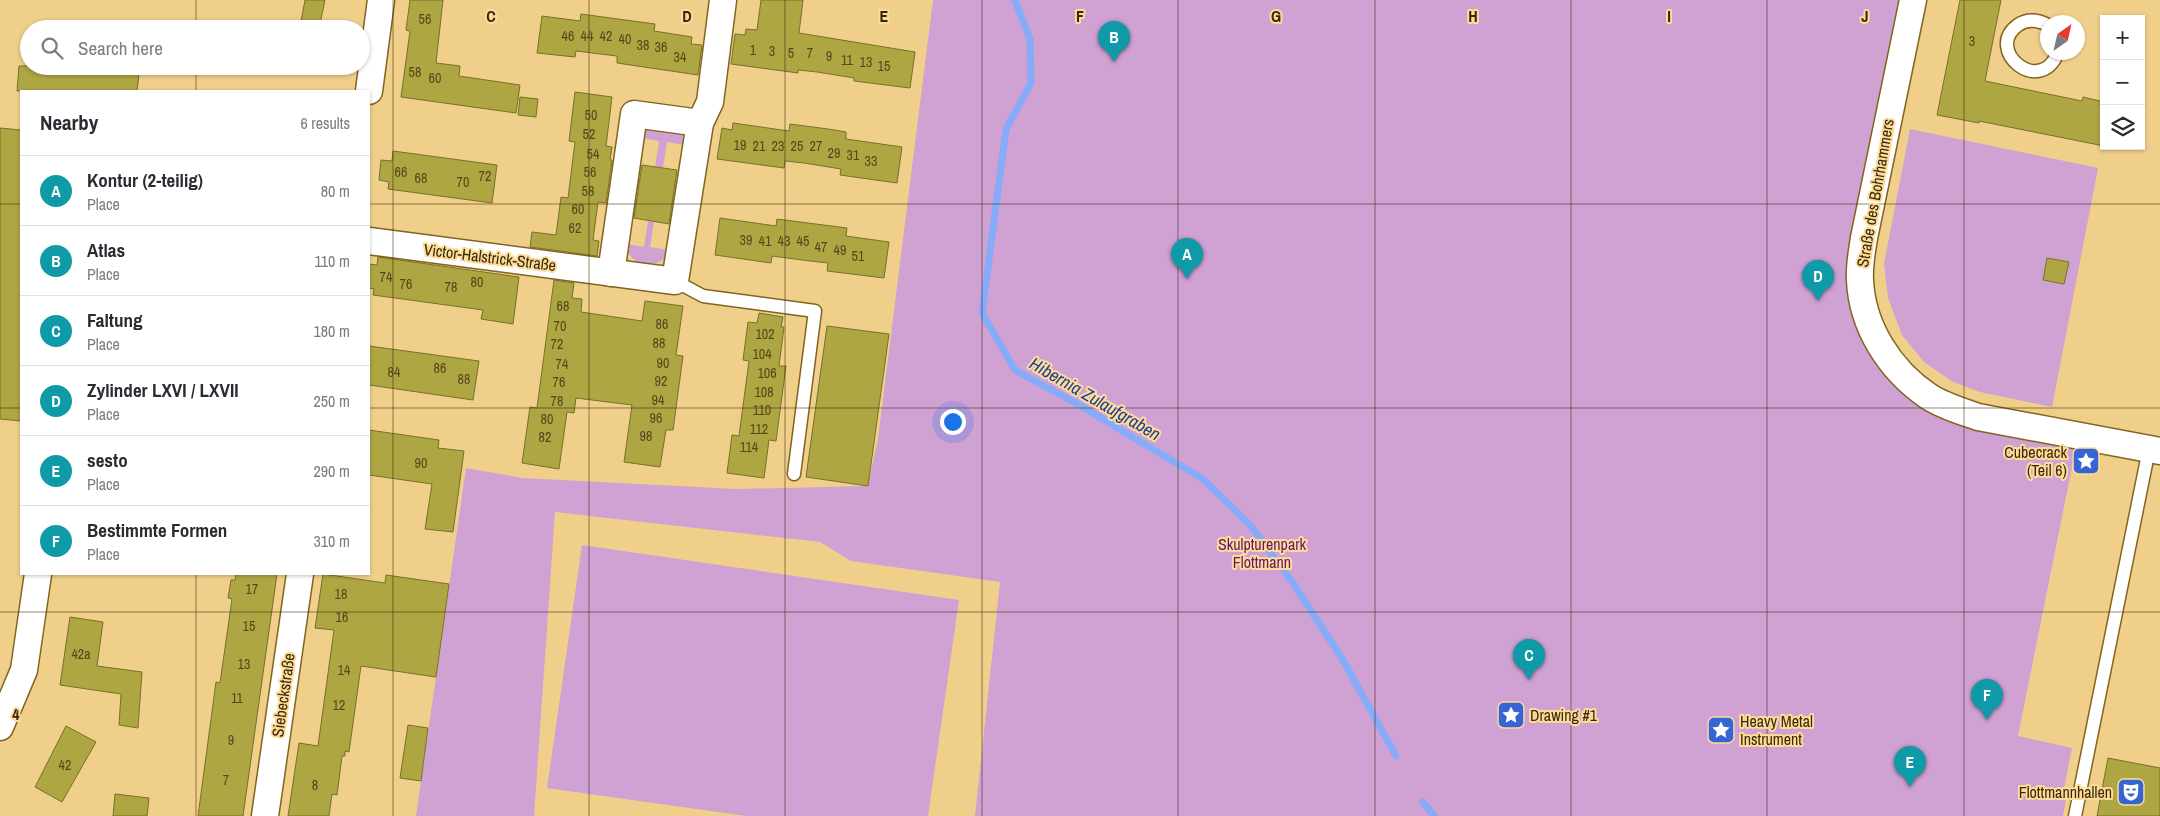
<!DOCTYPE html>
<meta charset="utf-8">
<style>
body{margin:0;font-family:"Archivo Narrow",sans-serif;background:#f2f2f3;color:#2b2b33}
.controls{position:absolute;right:15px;top:15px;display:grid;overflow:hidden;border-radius:0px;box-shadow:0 1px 4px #0004}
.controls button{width:45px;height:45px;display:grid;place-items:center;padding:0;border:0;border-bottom:1px solid #e1e1e2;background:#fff;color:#2b2b33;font:25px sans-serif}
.compass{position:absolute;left:2040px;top:15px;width:45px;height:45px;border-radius:50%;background:#fff;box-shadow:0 1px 4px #0004;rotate:34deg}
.you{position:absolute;left:952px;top:421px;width:18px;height:18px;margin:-12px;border:4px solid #fff;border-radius:50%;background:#1a73e8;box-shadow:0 0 0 8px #1a73e833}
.badge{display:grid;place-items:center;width:32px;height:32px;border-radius:50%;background:#3664d4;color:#fff;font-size:16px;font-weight:700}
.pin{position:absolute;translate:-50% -41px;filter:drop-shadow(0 1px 2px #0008)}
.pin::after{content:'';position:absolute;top:26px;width:18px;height:15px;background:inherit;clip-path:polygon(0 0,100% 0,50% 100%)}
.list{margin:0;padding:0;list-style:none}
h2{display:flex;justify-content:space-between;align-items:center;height:65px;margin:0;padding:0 20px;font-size:21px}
h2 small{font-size:16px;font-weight:400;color:#7c7c81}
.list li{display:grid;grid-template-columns:32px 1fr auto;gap:15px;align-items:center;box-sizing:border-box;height:70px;padding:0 20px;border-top:1px solid #e1e1e2}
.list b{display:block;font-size:19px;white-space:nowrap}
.list p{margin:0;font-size:16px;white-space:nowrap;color:#7c7c81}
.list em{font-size:16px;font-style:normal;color:#7c7c81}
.icon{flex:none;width:28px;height:28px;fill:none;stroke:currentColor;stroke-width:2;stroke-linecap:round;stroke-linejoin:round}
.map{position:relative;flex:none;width:2160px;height:816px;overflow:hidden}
.search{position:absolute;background:#fff;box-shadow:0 1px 4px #0004;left:20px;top:20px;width:350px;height:55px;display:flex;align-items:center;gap:12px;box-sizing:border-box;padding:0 18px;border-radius:28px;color:#7c7c81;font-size:19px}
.panel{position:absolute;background:#fff;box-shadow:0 1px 4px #0004;left:20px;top:90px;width:350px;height:485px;border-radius:0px}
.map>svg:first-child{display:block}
.green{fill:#d0a1d3}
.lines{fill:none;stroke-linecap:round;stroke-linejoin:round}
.stream{stroke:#86abf8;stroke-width:7}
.building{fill:#aea543;stroke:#777128}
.service-casing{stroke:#82641e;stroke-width:15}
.minor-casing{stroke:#82641e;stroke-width:29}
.service{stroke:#fff;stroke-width:12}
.minor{stroke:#fff;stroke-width:26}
.grid{fill:none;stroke:#36290c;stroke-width:1;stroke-opacity:0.55}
.labels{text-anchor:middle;stroke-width:4;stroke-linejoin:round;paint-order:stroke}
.number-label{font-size:14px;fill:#54481a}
.street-label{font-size:16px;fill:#36290c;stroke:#fedc98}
.poi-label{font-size:16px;fill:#36290c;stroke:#fedc98;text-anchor:end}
.park-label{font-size:16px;fill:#64176b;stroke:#fedc98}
.water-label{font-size:18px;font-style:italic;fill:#1c3f97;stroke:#fedc98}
.grid-label{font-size:16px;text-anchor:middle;font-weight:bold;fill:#36290c;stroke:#fedc98;stroke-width:4;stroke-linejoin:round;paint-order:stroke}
</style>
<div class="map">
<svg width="2160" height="816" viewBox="0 0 2160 816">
<rect width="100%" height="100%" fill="#f0cf8b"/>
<!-- green -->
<g class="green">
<polygon points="933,0 1901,0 1853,239 1887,374 2076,447 2018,736 2072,748 2062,798 2066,799 2063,816 975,816 1000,582 851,561 820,542 555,512 534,816 416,816 466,468 522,478 736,489 868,486 878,439"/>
<polygon points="647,128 683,134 684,145 667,142 663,168 655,167 659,141 642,138"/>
<polygon points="1910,129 2098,168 2052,407 1980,392 1953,382 1924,362 1902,335 1888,298 1884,264"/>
<path d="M648,221L654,222L650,247L668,250L665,258C652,270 626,264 627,244L644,247Z"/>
<polygon points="582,545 959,600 928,816 746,816 547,788"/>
</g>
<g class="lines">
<!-- stream -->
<g class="stream">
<polyline points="1015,0 1030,39 1031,83 1006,129 982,313 1015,370 1079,405 1203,479 1250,525 1293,583 1343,660 1396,756"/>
<polyline points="1423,802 1434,816"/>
</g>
</g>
<!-- building -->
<g class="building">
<polygon points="305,0 325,0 320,24 301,21"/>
<polygon points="410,0 443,0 436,63 460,66 459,76 520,85 516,113 401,97 410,31 406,30"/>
<polygon points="761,0 803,0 799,33 915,52 910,88 854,81 854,78 817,72 798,70 798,73 731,64 735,34 745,35 746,29 757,30"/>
<polygon points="1960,0 2001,0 1985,81 2082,101 2083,97 2104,102 2104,146 1979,121 1979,123 1937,115"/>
<polygon points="581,14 655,24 654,31 692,37 691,44 702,45 698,75 617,63 617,56 576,51 575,57 537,53 542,16 580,21"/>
<polygon points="19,66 140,66 137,91 17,91"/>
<polygon points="575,92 612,97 606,146 612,147 610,160 612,160 606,203 598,202 593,240 599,241 597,256 530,247 532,232 556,235 561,197 568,198 575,142 569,141"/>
<polygon points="520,97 538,99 536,117 518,115"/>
<polygon points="733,123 789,131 790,124 828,129 846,132 846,139 902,147 897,183 840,175 841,169 804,163 785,161 784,168 717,159 722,128 732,130"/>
<polygon points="0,128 21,130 21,421 0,419"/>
<polygon points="393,151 497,165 492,203 388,189 389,182 379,180 381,160 392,161"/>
<polygon points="642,165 677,170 669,224 634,218"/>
<polygon points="720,218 776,226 777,219 847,228 846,236 889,242 884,278 827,271 828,263 810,261 772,256 771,263 715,255"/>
<polygon points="378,257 519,277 513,324 481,319 483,310 373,295 374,289 369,288 369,264 377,265"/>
<polygon points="2047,258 2069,262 2064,284 2043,280"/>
<polygon points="554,280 574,283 572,298 582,299 581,312 642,321 645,301 683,306 676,355 683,356 673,430 666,430 660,467 624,462 632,405 576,398 574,413 567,412 559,469 522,463 530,407 537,408"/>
<polygon points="759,313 783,317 781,327 784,327 779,366 786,366 776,441 769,440 764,478 727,473 732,435 739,436 749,361 743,360 748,322 757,323"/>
<polygon points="827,326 889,334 868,486 806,477"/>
<polygon points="369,346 479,361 473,400 369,385"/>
<polygon points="369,430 439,440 438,448 464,451 453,532 425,529 432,484 369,475"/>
<polygon points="236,574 277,574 243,816 198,816 216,682 220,683 232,599 228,598 231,580 235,580"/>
<polygon points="323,574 385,583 386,575 449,584 436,677 361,666 349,752 345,751 345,756 342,756 337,795 332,794 329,816 288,816 299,743 318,746 334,630 315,628"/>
<polygon points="70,617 103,622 97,666 142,672 138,728 119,725 121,694 60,685"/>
<polygon points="408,725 428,728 421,781 400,778"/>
<polygon points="66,726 96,742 62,802 35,787"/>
<polygon points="2108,758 2160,768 2160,816 2097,816"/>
<polygon points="115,794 149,798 147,816 113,816"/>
</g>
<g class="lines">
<!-- service casing -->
<g class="service-casing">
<g id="service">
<path d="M2048,25C2038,20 2028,18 2018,25C1983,50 2041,98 2058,52"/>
<polyline points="675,281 703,296 815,311 794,474"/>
<polyline points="2075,816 2149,449"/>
</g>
</g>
<!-- minor casing -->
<g class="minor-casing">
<g id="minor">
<path d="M1913,0L1864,238C1862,251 1859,266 1860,280C1862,327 1890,370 1928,396C1943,406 1961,411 1978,417L2160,451"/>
<polyline points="369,91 381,0"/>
<polyline points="369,241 675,281 700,123 710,102 723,0"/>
<polyline points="611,273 634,114 700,123"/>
<polyline points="0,727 24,670 38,574"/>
<polyline points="265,816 300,574"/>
</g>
</g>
<!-- service -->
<use href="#service" class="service"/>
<!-- minor -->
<use href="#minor" class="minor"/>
</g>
<!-- grid -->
<path class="grid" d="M196,0V29M393,0V816M589,0V816M785,0V816M982,0V816M1178,0V816M1375,0V816M1571,0V816M1767,0V816M1964,0V816M196,66V91M0,204H21M369,204H2160M0,408H21M369,408H2160M196,574V816M0,612H2160"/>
<!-- icons -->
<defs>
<g id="sight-square" transform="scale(1.4375)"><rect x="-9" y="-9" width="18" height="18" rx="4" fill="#3664d4" stroke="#fedc98"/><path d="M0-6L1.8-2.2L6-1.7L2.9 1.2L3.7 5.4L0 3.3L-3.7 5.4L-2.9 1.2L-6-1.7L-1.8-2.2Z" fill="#fff"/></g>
<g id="theatre-square" transform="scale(1.4375)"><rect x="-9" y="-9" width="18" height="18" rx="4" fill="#3664d4" stroke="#fedc98"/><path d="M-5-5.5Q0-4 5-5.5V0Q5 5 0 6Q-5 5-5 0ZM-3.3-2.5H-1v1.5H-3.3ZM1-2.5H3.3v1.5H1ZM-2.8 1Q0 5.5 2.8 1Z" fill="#fff"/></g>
</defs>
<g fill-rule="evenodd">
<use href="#sight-square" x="2086" y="461"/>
<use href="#sight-square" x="1511" y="715"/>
<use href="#sight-square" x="1721" y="730"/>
<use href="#theatre-square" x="2131" y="792"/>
</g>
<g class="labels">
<!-- number labels -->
<g class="number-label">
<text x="425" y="24">56</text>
<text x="568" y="41">46</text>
<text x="587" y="41">44</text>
<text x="606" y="41">42</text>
<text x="625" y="44">40</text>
<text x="1972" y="46">3</text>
<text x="643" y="50">38</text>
<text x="661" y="52">36</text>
<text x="753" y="55">1</text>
<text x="772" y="56">3</text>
<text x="791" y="58">5</text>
<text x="810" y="58">7</text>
<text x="829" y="61">9</text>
<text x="680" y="62">34</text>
<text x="847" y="65">11</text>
<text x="866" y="67">13</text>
<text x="884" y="71">15</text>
<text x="415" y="77">58</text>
<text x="435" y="83">60</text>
<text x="591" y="120">50</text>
<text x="589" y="139">52</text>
<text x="740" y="150">19</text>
<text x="759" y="151">21</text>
<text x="778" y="151">23</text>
<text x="797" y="151">25</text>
<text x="816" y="151">27</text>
<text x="834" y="158">29</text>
<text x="593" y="159">54</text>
<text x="853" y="160">31</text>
<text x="871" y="166">33</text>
<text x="401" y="177">66</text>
<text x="590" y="177">56</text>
<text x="485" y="181">72</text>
<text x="421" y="183">68</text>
<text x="463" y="187">70</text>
<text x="588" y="196">58</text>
<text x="578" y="214">60</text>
<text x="575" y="233">62</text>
<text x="746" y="245">39</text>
<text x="765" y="246">41</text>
<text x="784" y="246">43</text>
<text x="803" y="246">45</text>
<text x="821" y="252">47</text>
<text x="840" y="255">49</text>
<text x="858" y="261">51</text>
<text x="386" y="282">74</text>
<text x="477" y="287">80</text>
<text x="406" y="289">76</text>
<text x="451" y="292">78</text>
<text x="563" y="311">68</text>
<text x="662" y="329">86</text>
<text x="560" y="331">70</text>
<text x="765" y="339">102</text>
<text x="659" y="348">88</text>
<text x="557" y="349">72</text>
<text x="762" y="359">104</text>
<text x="663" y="368">90</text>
<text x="562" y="369">74</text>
<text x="440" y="373">86</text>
<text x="394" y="377">84</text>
<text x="767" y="378">106</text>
<text x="464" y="384">88</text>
<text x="661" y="386">92</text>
<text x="559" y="387">76</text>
<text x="764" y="397">108</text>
<text x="658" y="405">94</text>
<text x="557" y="406">78</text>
<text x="762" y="415">110</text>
<text x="656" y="423">96</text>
<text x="547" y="424">80</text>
<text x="759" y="434">112</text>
<text x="646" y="441">98</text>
<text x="545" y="442">82</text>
<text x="749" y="452">114</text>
<text x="421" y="468">90</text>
<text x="252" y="594">17</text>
<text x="341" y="599">18</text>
<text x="342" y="622">16</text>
<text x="249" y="631">15</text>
<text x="81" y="659">42a</text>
<text x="244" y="669">13</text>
<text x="344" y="675">14</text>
<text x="237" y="703">11</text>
<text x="339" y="710">12</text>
<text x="231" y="745">9</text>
<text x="65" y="770">42</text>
<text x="226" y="785">7</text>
<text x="315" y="790">8</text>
</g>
<!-- street labels -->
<g class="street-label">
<text transform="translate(1875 193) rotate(-80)" y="6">Straße des Bohrhammers</text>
<text transform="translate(490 257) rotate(7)" y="6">Victor-Halstrick-Straße</text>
<text transform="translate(283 695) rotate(-82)" y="6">Siebeckstraße</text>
</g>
<!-- poi labels -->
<g class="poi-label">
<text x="2067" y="458">Cubecrack<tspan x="2067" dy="18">(Teil 6)</tspan></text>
<text x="1530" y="721" text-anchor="start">Drawing #1</text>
<text x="1740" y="727" text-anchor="start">Heavy Metal<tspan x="1740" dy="18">Instrument</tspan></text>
<text x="2112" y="798">Flottmannhallen</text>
</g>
<!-- park labels -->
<g class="park-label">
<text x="1262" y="550">Skulpturenpark<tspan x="1262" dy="18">Flottmann</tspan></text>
</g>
<!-- water labels -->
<g class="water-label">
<text transform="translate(1095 399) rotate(30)" y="6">Hibernia Zulaufgraben</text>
</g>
</g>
<g class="grid-label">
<text x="491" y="22">C</text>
<text x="687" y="22">D</text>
<text x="884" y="22">E</text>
<text x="1080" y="22">F</text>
<text x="1276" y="22">G</text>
<text x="1473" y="22">H</text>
<text x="1669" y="22">I</text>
<text x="1865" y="22">J</text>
<text x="16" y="720">4</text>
</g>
</svg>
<div class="controls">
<button>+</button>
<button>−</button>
<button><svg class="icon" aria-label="layers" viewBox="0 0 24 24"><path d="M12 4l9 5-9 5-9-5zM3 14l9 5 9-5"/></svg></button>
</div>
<svg class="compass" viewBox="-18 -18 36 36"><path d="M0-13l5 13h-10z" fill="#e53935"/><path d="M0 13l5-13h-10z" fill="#7c7c81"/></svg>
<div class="you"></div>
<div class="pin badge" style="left:1187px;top:279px;background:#0f9aa8">A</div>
<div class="pin badge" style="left:1114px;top:62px;background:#0f9aa8">B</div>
<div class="pin badge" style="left:1529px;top:680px;background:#0f9aa8">C</div>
<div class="pin badge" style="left:1818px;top:301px;background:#0f9aa8">D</div>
<div class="pin badge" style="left:1910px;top:787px;background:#0f9aa8">E</div>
<div class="pin badge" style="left:1987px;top:720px;background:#0f9aa8">F</div>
<div class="search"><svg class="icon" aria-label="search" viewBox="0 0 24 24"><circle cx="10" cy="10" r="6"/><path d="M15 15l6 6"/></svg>Search here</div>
<section class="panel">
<h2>Nearby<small>6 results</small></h2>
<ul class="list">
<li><span class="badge" style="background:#0f9aa8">A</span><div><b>Kontur (2-teilig)</b><p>Place</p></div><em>80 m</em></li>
<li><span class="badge" style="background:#0f9aa8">B</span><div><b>Atlas</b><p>Place</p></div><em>110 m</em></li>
<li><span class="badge" style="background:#0f9aa8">C</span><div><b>Faltung</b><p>Place</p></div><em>180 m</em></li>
<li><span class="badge" style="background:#0f9aa8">D</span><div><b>Zylinder LXVI / LXVII</b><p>Place</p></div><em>250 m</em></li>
<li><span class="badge" style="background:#0f9aa8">E</span><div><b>sesto</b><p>Place</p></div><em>290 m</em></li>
<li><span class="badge" style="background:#0f9aa8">F</span><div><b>Bestimmte Formen</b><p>Place</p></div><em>310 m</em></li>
</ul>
</section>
</div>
